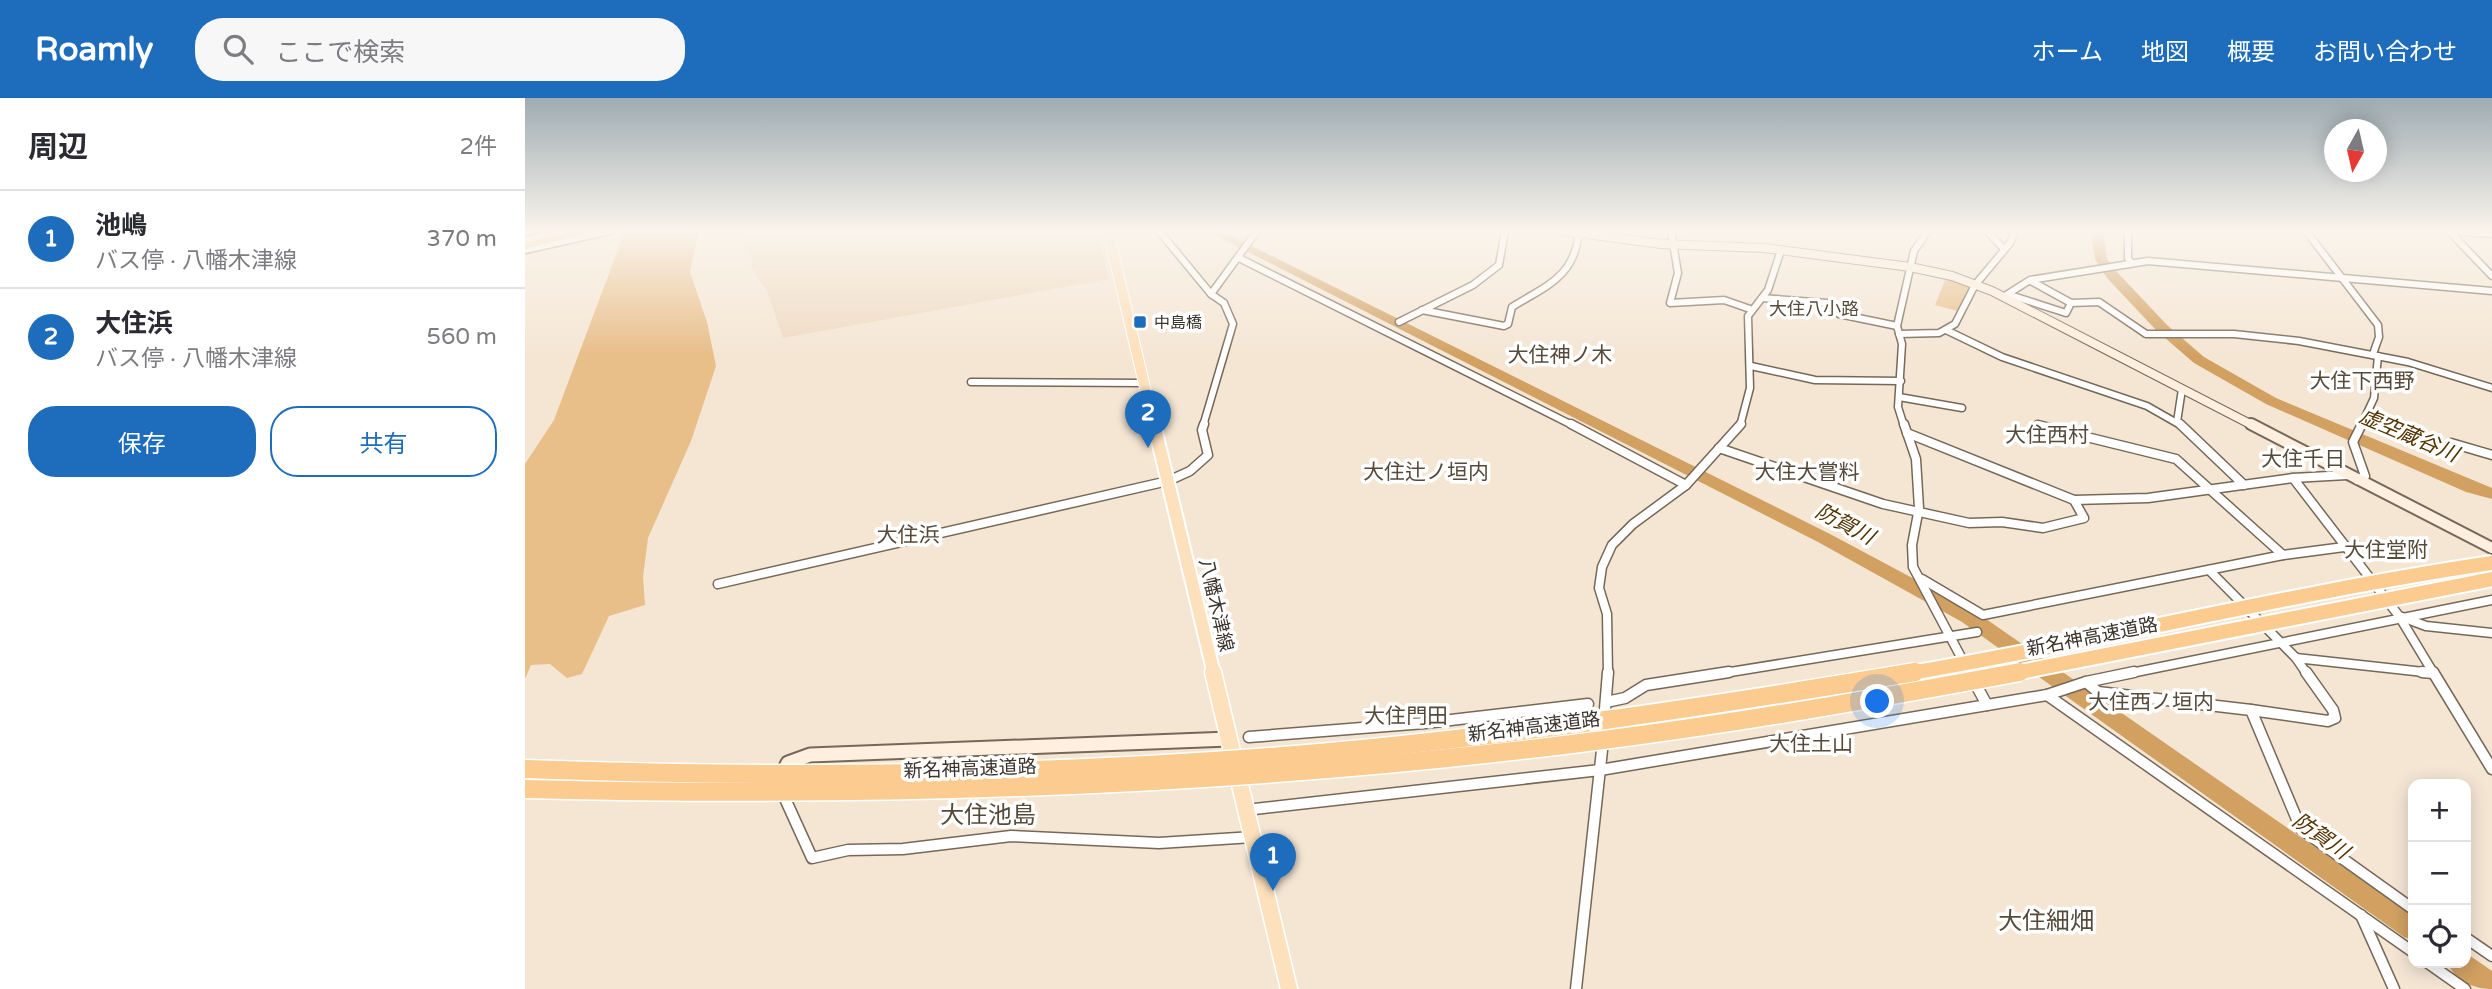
<!DOCTYPE html>
<html lang="ja">
<meta charset="utf-8">
<style>
body{margin:0;font-family:"Varela Round","Noto Sans JP",sans-serif;background:#f7f7f7;color:#2b2b33}
.controls{position:absolute;right:21px;bottom:21px;display:grid;overflow:hidden;border-radius:14px;box-shadow:0 4px 18px #0003}
.controls button{width:63px;height:63px;display:grid;place-items:center;padding:0;border:0;border-bottom:2px solid #e1e1e2;background:#fff;color:#2b2b33;font:35px sans-serif}
.compass{position:absolute;left:1799px;top:21px;width:63px;height:63px;border-radius:50%;background:#fff;box-shadow:0 4px 18px #0003;rotate:188deg}
.you{position:absolute;left:1353px;top:604px;width:24px;height:24px;margin:-18px;border:5px solid #fff;border-radius:50%;background:#1a73e8;box-shadow:0 0 0 10px #1a73e833}
.badge{display:grid;place-items:center;width:46px;height:46px;border-radius:50%;background:#1e6dbc;color:#fff;font-size:23px;font-weight:700}
.pin{position:absolute;translate:-50% -58px;filter:drop-shadow(0 2px 4px #0008)}
.pin::after{content:'';position:absolute;top:37px;width:24px;height:21px;background:inherit;clip-path:polygon(0 0,100% 0,50% 100%)}
.list{margin:0;padding:0;list-style:none}
h2{display:flex;justify-content:space-between;align-items:center;height:91px;margin:0;padding:0 28px;font-size:30px}
h2 small{font-size:23px;font-weight:400;color:#7c7c81}
.list li{display:grid;grid-template-columns:46px 1fr auto;gap:21px;align-items:center;box-sizing:border-box;height:98px;padding:0 28px;border-top:2px solid #e1e1e2}
.list b{display:block;font-size:26px;white-space:nowrap}
.list p{margin:0;font-size:23px;white-space:nowrap;color:#7c7c81}
.list em{font-size:23px;font-style:normal;color:#7c7c81}
.actions{display:flex;gap:14px;padding:21px 28px}
.actions a{flex:1;padding:16px 0;border:2px solid #1e6dbc;border-radius:28px;text-align:center;font-size:24px;color:#1e6dbc}
.actions .main{background:#1e6dbc;color:#fff}
.icon{flex:none;width:38px;height:38px;fill:none;stroke:currentColor;stroke-width:2;stroke-linecap:round;stroke-linejoin:round}
.map{position:relative;flex:none;width:1967px;height:891px;overflow:hidden}
header{display:flex;align-items:center;gap:42px;box-sizing:border-box;height:98px;padding:0 35px;background:#1e6dbc;color:#fff}
header strong{font-size:33px}
nav{display:flex;gap:38px;margin-inline-start:auto;font-size:24px}
.search{width:490px;height:63px;background:#f7f7f7;display:flex;align-items:center;gap:18px;box-sizing:border-box;padding:0 24px;border-radius:28px;color:#7c7c81;font-size:26px}
main{display:flex}
aside{flex:1;background:#fff}
.map>svg:first-child{display:block}
.built{fill:#eedac2}
.green{fill:#e8be89}
.lines{fill:none;stroke-linecap:round;stroke-linejoin:round}
.river{fill:#d2a162;fill-rule:evenodd}
.street-far2-casing{stroke:#756858;stroke-width:9}
.street-far1-casing{stroke:#756858;stroke-width:11}
.street-casing{stroke:#756858;stroke-width:13}
.secondary-far2-casing{stroke:#756858;stroke-width:10}
.secondary-far1-casing{stroke:#756858;stroke-width:14}
.secondary-casing{stroke:#756858;stroke-width:17}
.primary-far2-casing{stroke:#fff;stroke-width:12}
.primary-far1-casing{stroke:#fff;stroke-width:16}
.primary-casing{stroke:#fff;stroke-width:19}
.highway-casing{stroke:#fff;stroke-width:4}
.street-far2{stroke:#fff;stroke-width:6}
.street-far1{stroke:#fff;stroke-width:8}
.street{stroke:#fff;stroke-width:10}
.secondary-far2{stroke:#feefde;stroke-width:8}
.secondary-far1{stroke:#feefde;stroke-width:10}
.secondary{stroke:#feefde;stroke-width:13}
.primary-far2{stroke:#fde0bc;stroke-width:10}
.primary-far1{stroke:#fde0bc;stroke-width:12}
.primary{stroke:#fde0bc;stroke-width:16}
.highway{fill:#fbcb90;fill-rule:evenodd}
.highway-bridge-far1-casing{stroke:#fff;stroke-width:18;stroke-linecap:butt}
.highway-bridge-casing{stroke:#fff;stroke-width:21;stroke-linecap:butt}
.highway-bridge-far1{stroke:#fbcb90;stroke-width:14}
.highway-bridge{stroke:#fbcb90;stroke-width:18}
.poi-dot{fill:#1e6dbc;stroke:#fff;stroke-width:2.5}
.labels{text-anchor:middle;stroke-width:7;stroke-linejoin:round;paint-order:stroke}
.far-poi-label{font-size:16px;fill:#3a342d;stroke:#fff;text-anchor:start}
.far-neighbourhood-label{font-size:18px;fill:#574a3b;stroke:#fff}
.street-label{font-size:19px;fill:#3a342d;stroke:#fff}
.neighbourhood-label{font-size:21px;fill:#574a3b;stroke:#fff}
.water-label{font-size:21px;font-style:italic;fill:#543400;stroke:#fff}
.near-neighbourhood-label{font-size:24px;fill:#574a3b;stroke:#fff}
</style>
<header>
<strong>Roamly</strong>
<div class="search"><svg class="icon" aria-label="search" viewBox="0 0 24 24"><circle cx="10" cy="10" r="6"/><path d="M15 15l6 6"/></svg>ここで検索</div>
<nav><a>ホーム</a><a>地図</a><a>概要</a><a>お問い合わせ</a></nav>
</header>
<main>
<aside>
<h2>周辺<small>2件</small></h2>
<ul class="list">
<li><span class="badge">1</span><div><b>池嶋</b><p>バス停 · 八幡木津線</p></div><em>370 m</em></li>
<li><span class="badge">2</span><div><b>大住浜</b><p>バス停 · 八幡木津線</p></div><em>560 m</em></li>
</ul>
<div class="actions"><a class="main">保存</a><a>共有</a></div>
</aside>
<div class="map">
<svg width="1967" height="891" viewBox="0 0 1967 891">
<rect width="100%" height="100%" fill="#f5e6d4"/>
<!-- built -->
<polygon class="built" points="223,133 573,133 584,181 258,240 242,193 226,169 227,161 220,146"/>
<!-- green -->
<g class="green">
<polygon points="93,133 174,133 165,174 182,224 191,268 166,343 123,440 118,479 120,507 84,518 57,576 42,580 25,566 6,567 0,581 0,366 29,322 97,141"/>
<polygon points="1421,180 1449,189 1436,214 1410,207"/>
</g>
<g class="lines">
<!-- river -->
<g class="river">
<polygon points="682,133 697,133 1305,436 1451,514 1888,817 1888,842 1879,839 1437,524 1293,444"/>
<polygon points="1566,133 1578,133 1582,161 1592,174 1642,227 1679,259 1751,300 1967,390 1967,401 1941,394 1741,306 1669,265 1632,233 1582,180 1570,161"/>
<path d="M1941,855L1967,873V891C1949,891 1930,883 1923,865H1941Z"/>
</g>
<!-- street-far2 casing -->
<g class="street-far2-casing">
<g id="street-far2">
<polyline points="634,133 686,196"/>
<polyline points="1146,133 1153,175 1145,205 1199,202 1225,211"/>
<polyline points="1462,133 1479,151"/>
<polyline points="1603,133 1603,160 1606,165"/>
<polyline points="1781,133 1853,227 1854,239 1848,256"/>
<polyline points="1924,133 1967,178"/>
<polyline points="1925,133 1967,136"/>
<polyline points="0,142 39,133"/>
<polyline points="0,152 85,133"/>
<polyline points="714,160 1049,328"/>
<polyline points="1506,183 1546,205 1574,204 1621,236 1709,236 1774,243 1883,264 1967,290"/>
<polyline points="1485,197 1541,215 1546,205"/>
<polyline points="1478,199 1505,182 1623,163 1967,193"/>
<polyline points="1237,200 1302,205 1314,211 1314,216 1372,228"/>
<path d="M897,212L979,228L983,226L987,209C1022,187 1049,180 1054,134"/>
<polyline points="874,224 948,187 974,167 980,133"/>
<polyline points="1421,232 1477,259 1622,308 1657,328"/>
<polyline points="1374,236 1414,235 1430,226 1450,187 1485,145 1490,133"/>
<polyline points="1226,268 1290,282 1376,283"/>
<polyline points="446,284 619,285"/>
<polyline points="1374,299 1437,310"/>
<polyline points="1652,324 1657,291"/>
<polyline points="1513,327 1516,328"/>
<polyline points="678,328 708,226 699,205 686,196 732,133"/>
<polyline points="1215,328 1225,290 1223,218 1243,192 1256,152"/>
<polyline points="1379,328 1373,309 1377,246 1372,228 1389,153 1403,133"/>
<polyline points="1836,328 1849,300 1853,258"/>
</g>
</g>
<!-- street-far1 casing -->
<g class="street-far1-casing">
<g id="street-far1">
<polyline points="1046,326 1161,387"/>
<polyline points="1379,326 1391,361 1394,410 1387,447 1388,469 1445,576"/>
<polyline points="1655,326 1719,387"/>
<polyline points="1382,335 1549,402 1623,400 1768,380 1822,377"/>
<polyline points="1926,345 1967,357"/>
<polyline points="1194,350 1358,406 1444,425 1477,424 1518,430 1559,420 1549,402"/>
<polyline points="1768,380 1874,518 1909,576"/>
<polyline points="1832,382 1840,378 1828,344 1837,326"/>
<polyline points="1758,457 1819,449"/>
<polyline points="1684,472 1771,560"/>
<polyline points="1397,481 1458,517 1758,457 1651,361 1513,327"/>
<polyline points="193,486 643,383 665,373 683,357 677,332 679,326"/>
<polyline points="1877,519 1901,528 1967,535"/>
<polyline points="1083,576 1082,516 1074,490 1077,469 1087,447 1108,426 1161,387 1216,326"/>
<polyline points="1193,576 1452,534"/>
<polyline points="1601,576 1967,502"/>
<polyline points="1782,576 1771,560 1908,575"/>
</g>
</g>
<!-- street casing -->
<g class="street-casing">
<g id="street">
<polyline points="1444,574 1462,607"/>
<polyline points="1897,574 1908,575"/>
<polyline points="1908,574 1967,671"/>
<polyline points="1561,584 1573,594 1726,612 1776,731 1888,811"/>
<polyline points="1522,597 1888,854"/>
<polyline points="1081,604 1100,600 1121,587 1204,574"/>
<polyline points="1726,612 1803,623 1810,620 1808,612 1781,574"/>
<polyline points="1079,623 1083,574"/>
<polyline points="724,639 900,625 1063,606"/>
<polyline points="257,694 287,760 323,752 378,751 486,738 634,745 728,739"/>
<polyline points="721,712 1075,672 1522,597 1561,584 1609,574"/>
<polyline points="1836,817 1869,891"/>
<polyline points="1941,840 1967,858"/>
<polyline points="1903,865 1940,891"/>
<polyline points="1051,891 1078,643"/>
</g>
</g>
<!-- secondary-far2 casing -->
<g class="secondary-far2-casing">
<polyline id="secondary-far2" points="1039,133 1136,146 1239,150 1385,169 1427,178 1467,193 1729,328"/>
</g>
<!-- secondary-far1 casing -->
<g class="secondary-far1-casing">
<polyline id="secondary-far1" points="1726,326 1967,450"/>
</g>
<!-- secondary casing -->
<g class="secondary-casing">
<polyline id="secondary" points="253,685 263,665 285,657 704,641"/>
</g>
<!-- primary-far2 casing -->
<g class="primary-far2-casing">
<polyline id="primary-far2" points="583,133 629,328"/>
</g>
<!-- primary-far1 casing -->
<g class="primary-far1-casing">
<polyline id="primary-far1" points="629,326 689,576"/>
</g>
<!-- primary casing -->
<g class="primary-casing">
<polyline id="primary" points="688,574 764,891"/>
</g>
<!-- highway casing -->
<g class="highway-casing">
<polygon id="highway" points="53,133 69,133 0,151 0,145"/>
</g>
<!-- street-far2 -->
<use href="#street-far2" class="street-far2"/>
<!-- street-far1 -->
<use href="#street-far1" class="street-far1"/>
<!-- street -->
<use href="#street" class="street"/>
<!-- secondary-far2 -->
<use href="#secondary-far2" class="secondary-far2"/>
<!-- secondary-far1 -->
<use href="#secondary-far1" class="secondary-far1"/>
<!-- secondary -->
<use href="#secondary" class="secondary"/>
<!-- primary-far2 -->
<use href="#primary-far2" class="primary-far2"/>
<!-- primary-far1 -->
<use href="#primary-far1" class="primary-far1"/>
<!-- primary -->
<use href="#primary" class="primary"/>
<!-- highway -->
<use href="#highway" class="highway"/>
<!-- highway-bridge-far1 casing -->
<g class="highway-bridge-far1-casing">
<g id="highway-bridge-far1">
<path d="M1380,576C1576,543 1770,494 1967,465"/>
<polyline points="1485,576 1967,481"/>
</g>
</g>
<!-- highway-bridge casing -->
<g class="highway-bridge-casing">
<g id="highway-bridge">
<path d="M0,671C253,680 505,678 757,658C970,641 1181,609 1390,574"/>
<path d="M0,691C353,700 705,689 1055,645C1202,627 1349,601 1495,574"/>
</g>
</g>
<!-- highway-bridge-far1 -->
<use href="#highway-bridge-far1" class="highway-bridge-far1"/>
<!-- highway-bridge -->
<use href="#highway-bridge" class="highway-bridge"/>
</g>
<!-- sky -->
<linearGradient id="sky" x2="0" y2="1"><stop stop-color="#9facb2"/><stop offset="0.52" stop-color="#faf4ec"/><stop offset="1" stop-color="#faf4ec" stop-opacity="0"/></linearGradient>
<rect width="1967" height="257" fill="url(#sky)"/>
<!-- markers -->
<rect class="poi-dot" x="608" y="217" width="14" height="14" rx="3.5"/>
<g class="labels">
<!-- far-poi labels -->
<g class="far-poi-label">
<text x="629" y="230">中島橋</text>
</g>
<!-- far-neighbourhood labels -->
<g class="far-neighbourhood-label">
<text x="1289" y="217">大住八小路</text>
</g>
<!-- street labels -->
<g class="street-label">
<text transform="translate(692 507) rotate(77)" y="7">八幡木津線</text>
<text transform="translate(1567 538) rotate(-11)" y="7">新名神高速道路</text>
<text transform="translate(1009 628) rotate(-7)" y="7">新名神高速道路</text>
<text transform="translate(445 670) rotate(-2)" y="7">新名神高速道路</text>
</g>
<!-- neighbourhood labels -->
<g class="neighbourhood-label">
<text x="1035" y="264">大住神ノ木</text>
<text x="1837" y="290">大住下西野</text>
<text x="1522" y="344">大住西村</text>
<text x="1778" y="368">大住千日</text>
<text x="901" y="381">大住辻ノ垣内</text>
<text x="1282" y="381">大住大嘗料</text>
<text x="383" y="444">大住浜</text>
<text x="1861" y="459">大住堂附</text>
<text x="1626" y="611">大住西ノ垣内</text>
<text x="881" y="625">大住門田</text>
<text x="1286" y="653">大住土山</text>
</g>
<!-- water labels -->
<g class="water-label">
<text transform="translate(1884 337) rotate(23)" y="7">虚空蔵谷川</text>
<text transform="translate(1320 426) rotate(28)" y="7">防賀川</text>
<text transform="translate(1796 738) rotate(35)" y="7">防賀川</text>
</g>
<!-- near-neighbourhood labels -->
<g class="near-neighbourhood-label">
<text x="463" y="725">大住池島</text>
<text x="1521" y="831">大住細畑</text>
</g>
</g>
</svg>
<div class="controls">
<button>+</button>
<button>−</button>
<button><svg class="icon" aria-label="locate" viewBox="0 0 24 24"><circle cx="12" cy="12" r="6"/><path d="M12 2v4M12 18v4M2 12h4M18 12h4"/></svg></button>
</div>
<svg class="compass" viewBox="-18 -18 36 36"><path d="M0-13l5 13h-10z" fill="#e53935"/><path d="M0 13l5-13h-10z" fill="#7c7c81"/></svg>
<div class="you"></div>
<div class="pin badge" style="left:748px;top:793px">1</div>
<div class="pin badge" style="left:623px;top:350px">2</div>
</div>
</main>
